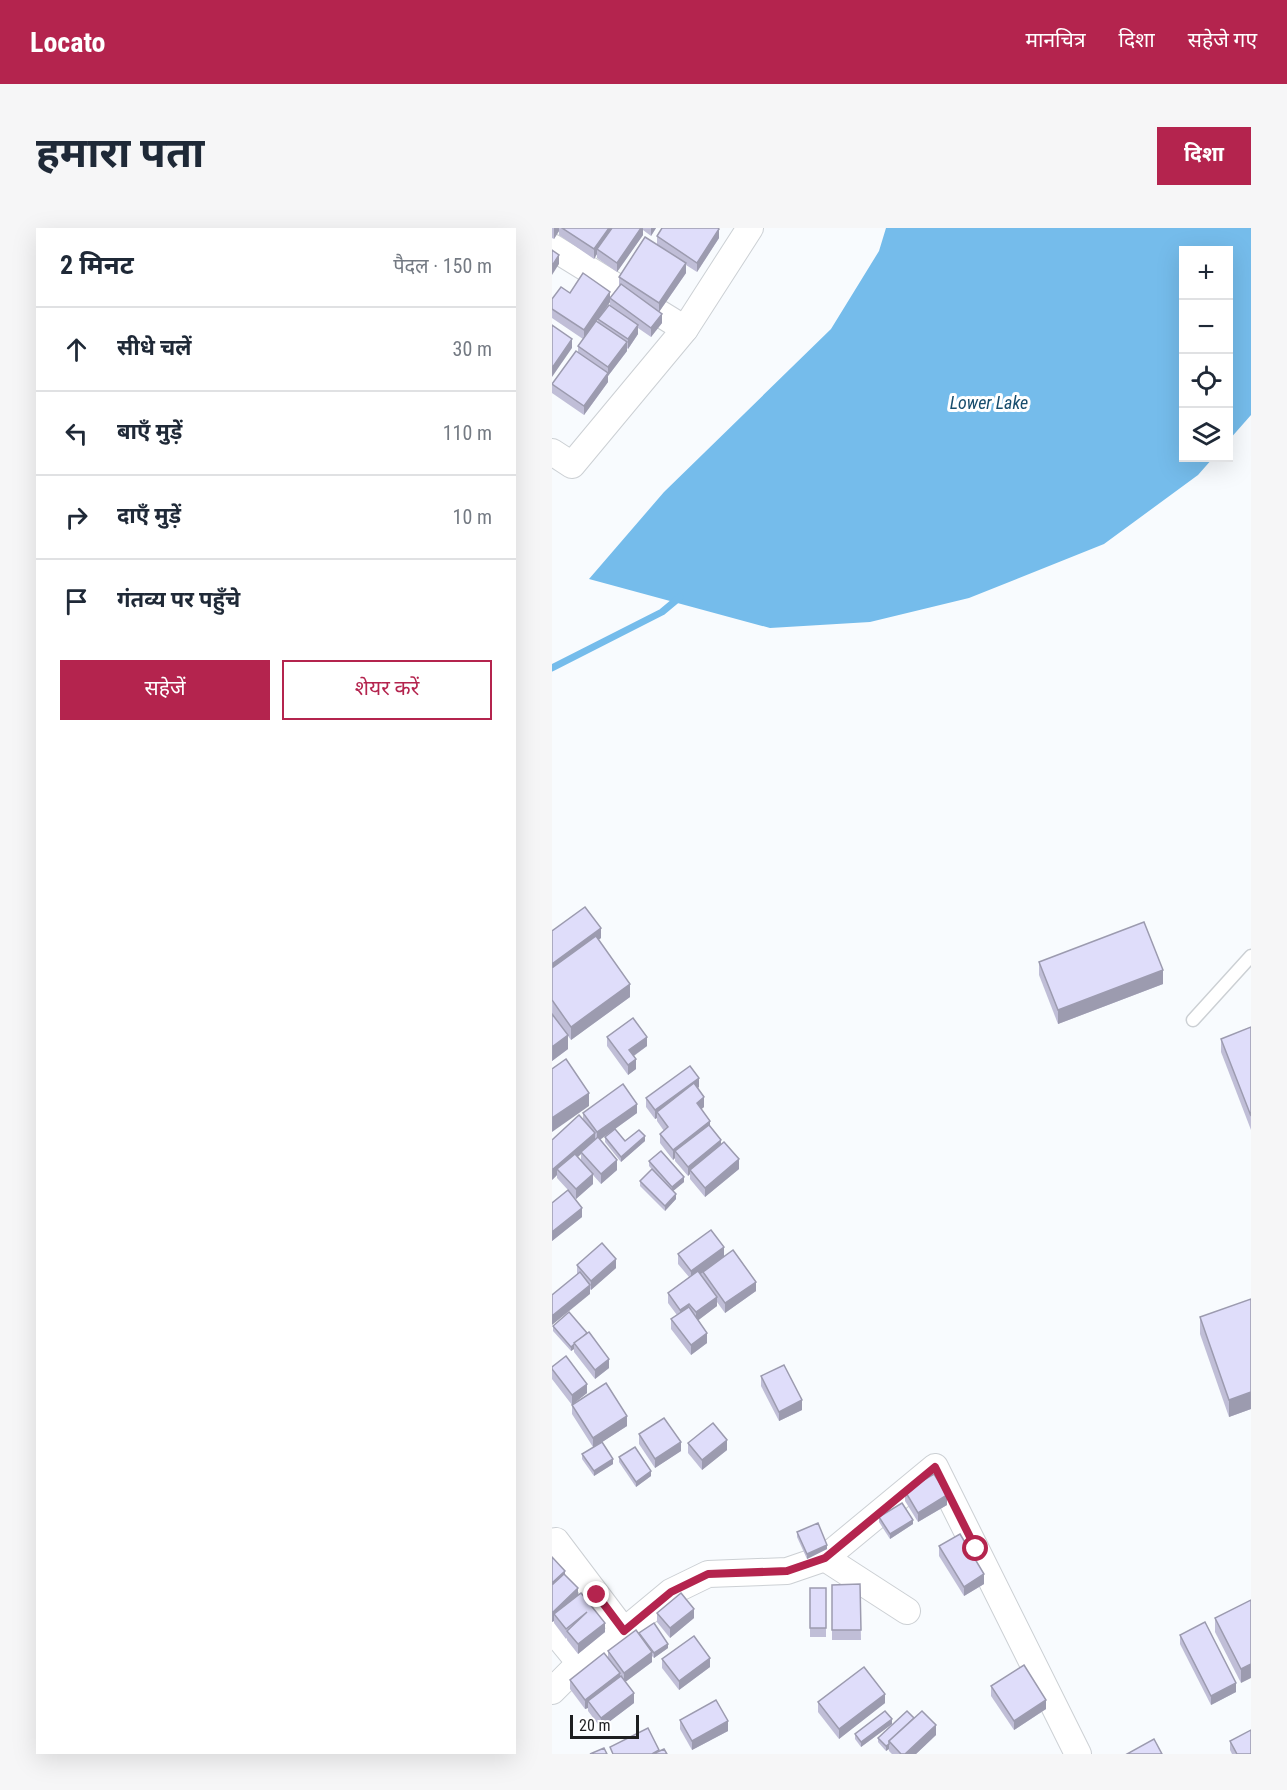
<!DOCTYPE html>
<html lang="hi">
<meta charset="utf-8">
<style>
body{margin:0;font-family:"Roboto Condensed","Noto Sans Devanagari",sans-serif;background:#f6f6f7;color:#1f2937}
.controls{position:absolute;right:18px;top:18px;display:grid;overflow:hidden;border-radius:0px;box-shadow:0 6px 24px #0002}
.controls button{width:54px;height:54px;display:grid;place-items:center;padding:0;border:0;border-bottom:2px solid #e0e1e3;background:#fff;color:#1f2937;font:30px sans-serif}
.scale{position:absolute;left:18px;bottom:15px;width:69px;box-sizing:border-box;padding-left:6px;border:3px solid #1d1e20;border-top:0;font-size:16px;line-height:21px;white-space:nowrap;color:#1d1e20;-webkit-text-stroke:4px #fff;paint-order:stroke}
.stop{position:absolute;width:18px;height:18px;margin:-14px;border:4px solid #b4244e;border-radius:50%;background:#fff}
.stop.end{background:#b4244e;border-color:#fff;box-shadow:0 2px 6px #0008}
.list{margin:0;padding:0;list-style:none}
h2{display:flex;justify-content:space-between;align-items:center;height:78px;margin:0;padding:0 24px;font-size:26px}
h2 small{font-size:20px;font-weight:400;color:#747a83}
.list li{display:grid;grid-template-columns:39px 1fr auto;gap:18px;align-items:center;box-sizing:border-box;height:84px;padding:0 24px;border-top:2px solid #e0e1e3}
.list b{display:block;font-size:22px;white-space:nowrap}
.list em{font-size:20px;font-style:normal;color:#747a83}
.actions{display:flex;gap:12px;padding:18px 24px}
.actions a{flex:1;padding:14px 0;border:2px solid #b4244e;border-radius:0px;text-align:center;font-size:21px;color:#b4244e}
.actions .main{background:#b4244e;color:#fff}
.icon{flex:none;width:33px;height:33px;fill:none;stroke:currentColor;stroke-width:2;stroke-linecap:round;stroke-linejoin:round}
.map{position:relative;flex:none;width:699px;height:1526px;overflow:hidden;border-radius:0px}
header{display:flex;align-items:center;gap:36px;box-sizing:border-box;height:84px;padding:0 30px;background:#b4244e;color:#fff}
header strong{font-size:28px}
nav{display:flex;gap:33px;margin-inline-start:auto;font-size:21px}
.intro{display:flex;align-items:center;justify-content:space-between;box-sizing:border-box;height:144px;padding:0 36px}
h1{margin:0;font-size:42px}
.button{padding:15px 27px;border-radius:0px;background:#b4244e;color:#fff;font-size:21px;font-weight:700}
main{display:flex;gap:36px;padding:0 36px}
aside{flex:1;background:#fff;border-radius:0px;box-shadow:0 6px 24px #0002}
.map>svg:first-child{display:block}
.water{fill:#75bceb}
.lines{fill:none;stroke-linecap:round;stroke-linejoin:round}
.stream{stroke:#75bceb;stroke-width:7}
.lane-casing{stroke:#ccd0d4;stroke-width:15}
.street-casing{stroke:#ccd0d4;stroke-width:28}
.lane{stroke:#fff;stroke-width:12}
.street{stroke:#fff;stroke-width:26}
.wall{fill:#c0bed7;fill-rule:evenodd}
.shaded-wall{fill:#9c9baf}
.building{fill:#dfddfa;stroke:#9c9baf;stroke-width:1.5}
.route{stroke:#b4244e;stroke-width:8}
.labels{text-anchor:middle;stroke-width:6;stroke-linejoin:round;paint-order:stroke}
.water-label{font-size:18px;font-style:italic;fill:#174d6d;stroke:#fff}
</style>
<header>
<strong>Locato</strong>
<nav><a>मानचित्र</a><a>दिशा</a><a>सहेजे गए</a></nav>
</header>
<div class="intro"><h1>हमारा पता</h1><a class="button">दिशा</a></div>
<main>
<aside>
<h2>2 मिनट<small>पैदल · 150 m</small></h2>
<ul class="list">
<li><svg class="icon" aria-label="ahead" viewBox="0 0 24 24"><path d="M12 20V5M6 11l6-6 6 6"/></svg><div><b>सीधे चलें</b></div><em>30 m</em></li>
<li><svg class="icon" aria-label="left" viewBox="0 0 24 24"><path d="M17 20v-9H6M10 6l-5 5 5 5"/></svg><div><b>बाएँ मुड़ें</b></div><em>110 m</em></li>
<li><svg class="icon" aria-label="right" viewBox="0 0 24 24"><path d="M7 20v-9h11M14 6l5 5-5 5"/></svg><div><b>दाएँ मुड़ें</b></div><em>10 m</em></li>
<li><svg class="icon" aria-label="arrive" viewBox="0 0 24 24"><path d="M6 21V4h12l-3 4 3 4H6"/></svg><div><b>गंतव्य पर पहुँचे</b></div></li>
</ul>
<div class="actions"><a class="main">सहेजें</a><a>शेयर करें</a></div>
</aside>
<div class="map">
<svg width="699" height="1526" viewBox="0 0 699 1526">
<rect width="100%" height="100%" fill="#f8fbfe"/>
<!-- water -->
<polygon class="water" points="334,0 699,0 699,187 677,212 676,22 632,22 632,230 661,230 646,247 552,316 417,370 318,394 218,400 37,351 112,264 279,101 327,23"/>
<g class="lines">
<!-- stream -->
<polyline class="stream" points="0,440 110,384 128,369"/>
<!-- lane casing -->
<g class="lane-casing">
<polyline id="lane" points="641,792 699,728"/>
</g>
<!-- street casing -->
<g class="street-casing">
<g id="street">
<polyline points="0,19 133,101"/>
<polyline points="0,224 20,237 133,101 198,0"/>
<polyline points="4,1313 72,1403"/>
<polyline points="273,1330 355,1383"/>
<polyline points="0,1401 28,1435"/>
<polyline points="0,1463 28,1435 72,1403 119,1364 156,1346 235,1343 273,1330 383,1239 526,1526"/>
</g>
</g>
<!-- lane -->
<use href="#lane" class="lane"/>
<!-- street -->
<use href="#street" class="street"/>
</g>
<!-- wall -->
<g class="wall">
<polygon points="0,0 104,0 99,8 91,2 91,7 65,44 45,30 45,26 42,31 7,7 7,3 2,11 0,10"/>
<path d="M105,8L167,10L145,44L134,37V45L107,84L110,95L99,109L86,100V106L76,121L75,120V123L56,148V154L32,187L0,165V156L26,124V118L31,111L0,90V71L18,65L58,70L67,58V49L105,16ZM58,74V78L46,91V94L45,93Z"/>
<polygon points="0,703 49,710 46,712 78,769 19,812 16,808 16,821 0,833"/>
<polygon points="487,734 611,756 506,796 487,747"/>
<polygon points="699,799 699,902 669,824 669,811"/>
<polygon points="55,809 95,818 82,828 84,841 76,847 55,818"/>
<polygon points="147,859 146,860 152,879 149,881 158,899 169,916 187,941 153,969 138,951 138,946 136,948 123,933 123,930 121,932 108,915 108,906 112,903 105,893 105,890 103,891 94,879 94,870"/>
<path d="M31,885H85L63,901L73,913H93L69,934L53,914V909L61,902L48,911L65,942L49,956L41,947V956L24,971L18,964L30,989L0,1013V975L16,962L5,950V947L0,952L31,891ZM29,926V933L26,929Z"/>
<polygon points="97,933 132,954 121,963 124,971 113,983 88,958 88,953 105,947 97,938"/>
<polygon points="126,1026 172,1029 204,1063 173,1085 165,1074 165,1078 146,1092 155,1115 139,1127 119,1101 119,1091 125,1087 116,1075 116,1065 137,1049 126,1036"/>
<polygon points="25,1037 64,1040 39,1062 38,1061 38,1066 25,1046"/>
<polygon points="699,1071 699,1181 677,1189 648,1106 648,1089"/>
<polygon points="1,1098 57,1140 43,1151 22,1124 22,1121 19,1123 1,1103"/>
<polygon points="0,1139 35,1165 21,1176 75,1198 50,1214 61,1236 42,1248 30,1231 30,1226 41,1219 20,1186 20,1177 0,1151"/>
<polygon points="209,1148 250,1182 227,1193 209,1158"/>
<polygon points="87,1206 129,1223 103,1240 87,1216"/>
<polygon points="136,1215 175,1222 150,1242 136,1225"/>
<polygon points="67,1229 99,1248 84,1259 67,1234"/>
<polygon points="353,1263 395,1277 366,1294 353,1273"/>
<polygon points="327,1289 361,1296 338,1311 327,1294"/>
<polygon points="245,1304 275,1321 255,1331 245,1309"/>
<polygon points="387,1318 432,1356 412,1368 387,1328"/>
<polygon points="0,1329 53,1404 26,1426 15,1412 15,1410 14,1411 2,1395 2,1393 0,1394"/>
<polygon points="308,1356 309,1412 280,1412 280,1357"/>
<rect x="258" y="1360" width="16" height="49"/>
<polygon points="699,1372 689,1455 663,1404 663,1390"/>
<polygon points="105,1385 142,1390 118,1410 105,1394"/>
<polygon points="87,1405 116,1420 102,1430 100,1428 100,1434 73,1454 82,1475 49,1500 36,1483 36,1480 33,1481 18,1461 18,1452 56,1429 56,1423 87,1407"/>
<polygon points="628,1407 684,1464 659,1477 628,1416"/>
<polygon points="110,1431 158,1439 127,1462 110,1440"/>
<polygon points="439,1458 494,1481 462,1502 439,1468"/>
<polygon points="266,1474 333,1475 287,1511 266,1484"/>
<polygon points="362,1490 384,1507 364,1526 340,1526 337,1523 337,1521 334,1523 326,1514 326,1510"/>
<polygon points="128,1492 176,1503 140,1522 128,1501"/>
<polygon points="340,1496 309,1519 303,1511 303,1506"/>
<polygon points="678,1513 699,1526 680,1526 678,1522"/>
</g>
<!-- shaded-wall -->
<g class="shaded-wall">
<polygon points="2,0 7,0 7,3 2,11"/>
<polygon points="57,0 63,0 45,21 45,26 42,31 42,21"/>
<polygon points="89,0 91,0 91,7 65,44 65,35"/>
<polygon points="99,0 104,0 99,8"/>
<polygon points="167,1 167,10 145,44 145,35"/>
<polygon points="7,27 7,36 0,47 0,38"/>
<polygon points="134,35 134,45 107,84 107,75"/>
<polygon points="58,64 58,74 32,112 32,102"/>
<polygon points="110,86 110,95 99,109 99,100"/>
<polygon points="86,97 86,106 76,121 76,111"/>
<polygon points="20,111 20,120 0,149 0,140"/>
<polygon points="75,114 75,123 56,148 56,139"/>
<polygon points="56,145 56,154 32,187 32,178"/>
<polygon points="49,700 49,710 0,746 0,736"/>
<polygon points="611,742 611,756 506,796 506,782"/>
<polygon points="78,756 78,769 19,812 19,799"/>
<polygon points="16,807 16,821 0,833 0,819"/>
<polygon points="95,809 95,818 77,831 77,822"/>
<polygon points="84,831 84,841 76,847 76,837"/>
<polygon points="147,850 147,859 108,888 105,884 105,890 103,891 103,882"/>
<polygon points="37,865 37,878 0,904 0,890"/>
<polygon points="152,869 152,879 145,885 145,875"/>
<polygon points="85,876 85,885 45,914 45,904"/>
<polygon points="158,893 158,902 123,923 123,930 121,932 121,922"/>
<polygon points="43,905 43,914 29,924 29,926 8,944 5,941 5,947 0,952 0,942"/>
<polygon points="93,908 93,913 69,934 69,929"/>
<polygon points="169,912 169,922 138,942 138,946 136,948 136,939"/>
<polygon points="187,931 187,941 153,969 153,960"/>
<polygon points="65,932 65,942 49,956 49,946"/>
<polygon points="41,946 41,956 24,971 24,961"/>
<polygon points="132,949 132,954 120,964 120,959"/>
<polygon points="124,966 124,971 113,983 113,978"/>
<polygon points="30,980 30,989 0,1013 0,1004"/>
<polygon points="172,1019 172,1029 139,1053 139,1043"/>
<polygon points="64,1031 64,1040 39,1062 39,1053"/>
<polygon points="204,1054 204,1063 173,1085 173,1075"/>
<polygon points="38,1057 38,1066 0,1097 0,1088"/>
<polygon points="165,1069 165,1078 144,1094 144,1084"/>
<polygon points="137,1076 137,1085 128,1092 128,1082"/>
<polygon points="155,1105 155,1115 139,1127 139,1117"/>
<polygon points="22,1116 22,1121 19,1123 19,1119"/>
<polygon points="57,1131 57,1140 43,1151 43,1142"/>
<polygon points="35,1156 35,1165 20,1177 20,1167"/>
<polygon points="699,1164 699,1181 677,1189 677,1172"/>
<polygon points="250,1172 250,1182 227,1193 227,1184"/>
<polygon points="75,1188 75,1198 41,1220 41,1210"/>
<polygon points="175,1212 175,1222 150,1242 150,1232"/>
<polygon points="129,1214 129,1223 103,1240 103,1231"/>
<polygon points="61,1231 61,1236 42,1248 42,1243"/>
<polygon points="99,1243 99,1248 84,1259 84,1254"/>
<polygon points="395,1267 395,1277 366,1294 366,1285"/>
<polygon points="361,1292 361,1296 338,1311 338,1306"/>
<polygon points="275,1317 275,1321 255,1331 255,1326"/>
<polygon points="13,1343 13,1352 0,1365 0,1355"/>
<polygon points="432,1346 432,1356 412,1368 412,1359"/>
<polygon points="26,1360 26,1370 2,1386 2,1393 0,1394 0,1385"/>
<polygon points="142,1381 142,1390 118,1410 118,1400"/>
<polygon points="53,1395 53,1404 26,1426 26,1416"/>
<polygon points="116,1416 116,1420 102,1430 102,1425"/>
<polygon points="100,1424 100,1434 72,1455 72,1445"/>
<polygon points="158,1430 158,1439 127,1462 127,1453"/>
<polygon points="699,1436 699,1450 689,1455 689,1441"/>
<polygon points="68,1445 68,1455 36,1473 36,1480 33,1481 33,1472"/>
<polygon points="684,1455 684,1464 659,1477 659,1468"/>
<polygon points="82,1465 82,1475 49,1500 49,1490"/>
<polygon points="333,1466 333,1475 287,1511 287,1501"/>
<polygon points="494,1472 494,1481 462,1502 462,1493"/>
<polygon points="340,1491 340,1496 309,1519 309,1514"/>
<polygon points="176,1493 176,1503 140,1522 140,1513"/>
<polygon points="384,1497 384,1507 364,1526 353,1526"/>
<polygon points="337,1516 337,1521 334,1523 334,1518"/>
</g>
<!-- building -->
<g class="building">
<polygon points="10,0 57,0 42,21"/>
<polygon points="60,0 89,0 65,35 45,21"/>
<polygon points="110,0 166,0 167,1 145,35 105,8"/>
<polygon points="93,9 134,35 107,75 67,49"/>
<polygon points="0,22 7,27 0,38"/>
<polygon points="31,45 58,64 32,102 0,81 0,71 9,59 18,65"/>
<polygon points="69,56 110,86 99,100 58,70"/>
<polygon points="57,77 86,97 76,111 46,91"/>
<polygon points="44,93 75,114 56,139 26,118"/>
<polygon points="0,97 20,111 0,140"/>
<polygon points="24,123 56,145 32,178 0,156"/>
<polygon points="33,679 49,700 0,736 0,703"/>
<polygon points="592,694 611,742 506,782 487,734"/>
<polygon points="44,708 78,756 19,799 0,772 0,740"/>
<polygon points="0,786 16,807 0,819"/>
<polygon points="81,790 95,809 77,822 84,831 76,837 55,809"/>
<polygon points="699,799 699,888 669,811"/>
<polygon points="14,831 37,865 0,890 0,841"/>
<polygon points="138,838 147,850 103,882 94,870"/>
<polygon points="142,855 152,869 145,875 158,893 121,922 108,906 116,899 105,884"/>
<polygon points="71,856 85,876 45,904 31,885"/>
<polygon points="27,887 43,905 0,942 0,912"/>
<polygon points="157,897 169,912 136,939 123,923"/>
<polygon points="63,901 73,913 87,902 93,908 69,929 53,909"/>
<polygon points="46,909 65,932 49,946 29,924"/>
<polygon points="172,914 187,931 153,960 138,942"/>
<polygon points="109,923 132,949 120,959 97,933"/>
<polygon points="23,926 41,946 24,961 5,941"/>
<polygon points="100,941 124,966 113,978 88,953"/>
<polygon points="16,962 30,980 0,1004 0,975"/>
<polygon points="159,1002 172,1019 139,1043 126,1026"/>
<polygon points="50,1015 64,1031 39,1053 25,1037"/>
<polygon points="181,1022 204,1054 173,1075 151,1044"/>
<polygon points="146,1043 165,1069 144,1084 137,1076 128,1082 116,1065"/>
<polygon points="28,1044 38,1057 0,1088 0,1067"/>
<polygon points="699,1071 699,1164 677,1172 648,1089"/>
<polygon points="137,1079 155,1105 139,1117 119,1091"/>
<polygon points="17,1084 35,1105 19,1119 1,1098"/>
<polygon points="37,1104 57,1131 43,1142 22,1115"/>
<polygon points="14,1128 35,1156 20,1167 0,1141 0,1139"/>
<polygon points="232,1137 250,1172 227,1184 209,1148"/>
<polygon points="54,1155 75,1188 41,1210 20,1177"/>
<polygon points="112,1190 129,1214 103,1231 87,1206"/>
<polygon points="161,1195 175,1212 150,1232 136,1215"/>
<polygon points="50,1214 61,1231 42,1243 30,1226"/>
<polygon points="83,1219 99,1243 84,1254 67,1229"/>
<polygon points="382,1246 395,1267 366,1285 353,1263"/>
<polygon points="350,1275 361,1292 338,1306 327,1289"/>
<polygon points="266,1295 275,1317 255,1326 245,1304"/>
<polygon points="408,1306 432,1346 412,1359 387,1318"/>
<polygon points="0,1329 13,1343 0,1355"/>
<polygon points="12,1346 26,1360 0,1385 0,1357"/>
<polygon points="308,1356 309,1402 280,1402 280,1357"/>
<rect x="258" y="1360" width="16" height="40"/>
<polygon points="29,1365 53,1395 26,1416 15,1403 35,1384 14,1401 2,1386"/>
<polygon points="129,1365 142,1381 118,1400 105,1385"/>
<polygon points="699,1372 699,1436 689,1441 663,1390"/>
<polygon points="653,1394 684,1455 659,1468 628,1407"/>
<polygon points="102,1395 116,1416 102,1425 87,1405"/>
<polygon points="84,1402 100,1424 72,1445 56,1423"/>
<polygon points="142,1408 158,1430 127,1453 110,1431"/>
<polygon points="52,1425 68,1445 33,1472 18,1452"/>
<polygon points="472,1437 494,1472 462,1493 439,1458"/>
<polygon points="312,1439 333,1466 287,1501 266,1474"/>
<polygon points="69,1448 82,1465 49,1490 36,1473"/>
<polygon points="164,1472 176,1493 140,1513 128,1492"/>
<polygon points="333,1483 340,1491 309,1514 303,1506"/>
<polygon points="355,1483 362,1490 337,1513 337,1516 334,1518 326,1510"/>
<polygon points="370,1483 384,1497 353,1526 349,1526 337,1513"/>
<polygon points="96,1500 107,1522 100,1526 61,1526 58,1519"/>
<polygon points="699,1502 699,1526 685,1526 678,1513"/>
<polygon points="602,1511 610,1526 575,1526"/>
<polygon points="52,1520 55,1526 38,1526"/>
<polygon points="112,1521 115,1526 101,1526"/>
</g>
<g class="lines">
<!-- route -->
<polyline class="route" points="45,1367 72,1403 119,1364 156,1346 235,1343 273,1330 383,1239 424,1321"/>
</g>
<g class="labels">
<!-- water labels -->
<g class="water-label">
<text x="437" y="181">Lower Lake</text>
</g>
</g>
</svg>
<div class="controls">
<button>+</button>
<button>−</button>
<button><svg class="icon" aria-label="locate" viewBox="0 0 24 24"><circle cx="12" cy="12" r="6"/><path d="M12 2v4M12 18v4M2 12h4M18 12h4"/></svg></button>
<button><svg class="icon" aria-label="layers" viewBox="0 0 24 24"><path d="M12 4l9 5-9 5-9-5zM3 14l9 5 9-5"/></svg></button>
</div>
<div class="scale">20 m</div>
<div class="stop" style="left:424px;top:1321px"></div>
<div class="stop end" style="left:45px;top:1367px"></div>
</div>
</main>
